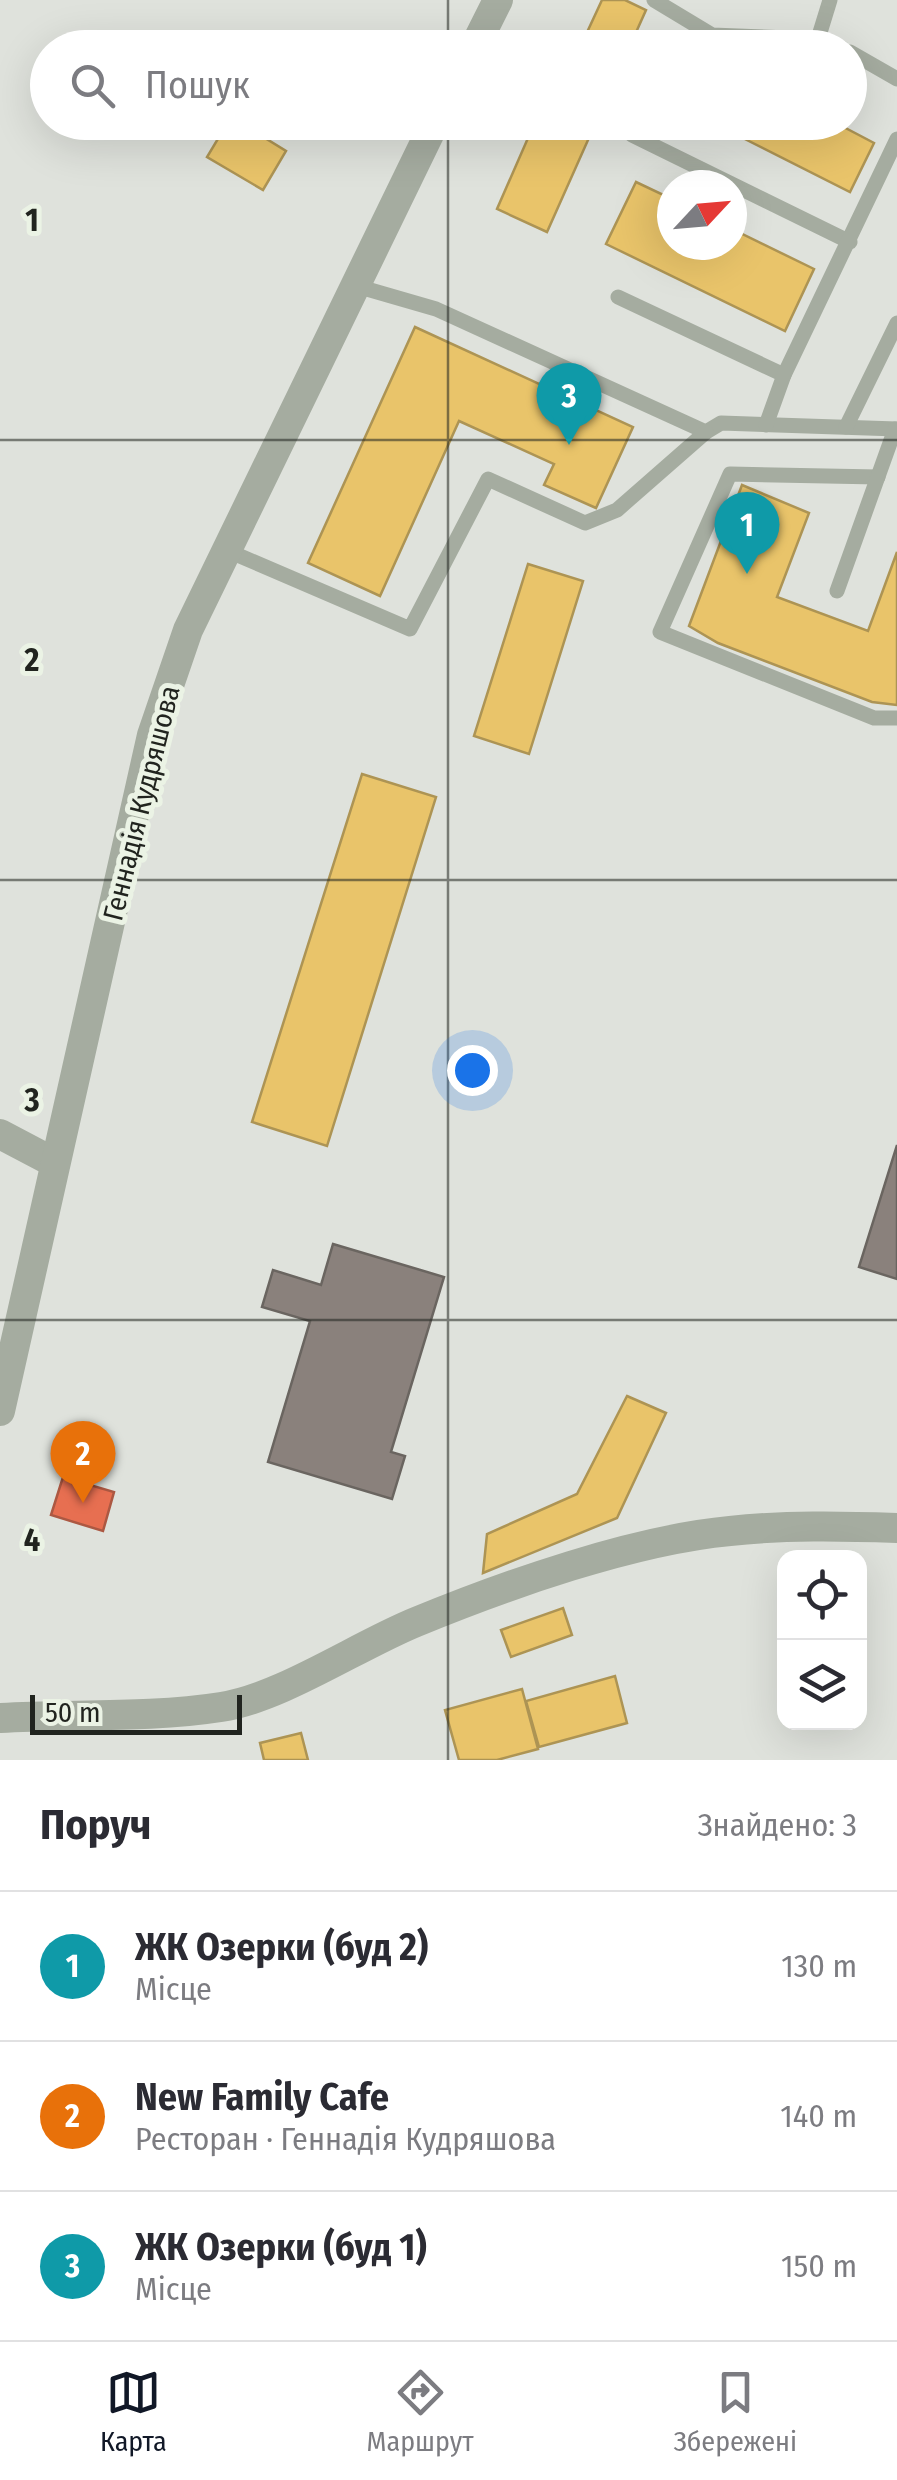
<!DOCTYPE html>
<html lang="uk">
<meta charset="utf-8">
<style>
body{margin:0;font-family:"Fira Sans Condensed",sans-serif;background:#f2f2f3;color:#2b2b33}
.controls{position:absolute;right:30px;bottom:30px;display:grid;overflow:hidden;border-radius:20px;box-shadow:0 10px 40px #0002}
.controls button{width:90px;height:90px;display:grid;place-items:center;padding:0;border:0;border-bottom:2px solid #e1e1e2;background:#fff;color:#2b2b33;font:50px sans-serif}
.compass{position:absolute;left:657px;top:170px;width:90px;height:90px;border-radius:50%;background:#fff;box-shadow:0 10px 40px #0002;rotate:64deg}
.scale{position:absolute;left:30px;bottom:25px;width:212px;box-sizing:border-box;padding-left:10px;border:5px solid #21241f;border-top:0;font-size:28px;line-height:35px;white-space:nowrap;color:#21241f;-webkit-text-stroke:8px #ebf3e5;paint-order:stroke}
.you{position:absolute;left:472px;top:1070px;width:35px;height:35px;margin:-25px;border:8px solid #fff;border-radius:50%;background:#1a73e8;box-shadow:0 0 0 15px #1a73e833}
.badge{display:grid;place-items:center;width:65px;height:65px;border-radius:50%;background:#111827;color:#fff;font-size:32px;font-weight:700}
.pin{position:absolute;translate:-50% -82px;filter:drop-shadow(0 2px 5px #0008)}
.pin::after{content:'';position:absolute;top:52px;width:35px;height:30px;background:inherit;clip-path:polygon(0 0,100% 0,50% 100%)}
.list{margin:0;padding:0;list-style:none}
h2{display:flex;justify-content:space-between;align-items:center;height:130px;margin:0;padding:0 40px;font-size:42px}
h2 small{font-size:32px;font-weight:400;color:#7c7c81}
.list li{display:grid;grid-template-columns:65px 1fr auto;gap:30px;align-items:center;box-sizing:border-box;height:150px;padding:0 40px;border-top:2px solid #e1e1e2}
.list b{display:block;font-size:38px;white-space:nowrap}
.list p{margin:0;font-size:32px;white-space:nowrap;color:#7c7c81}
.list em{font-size:32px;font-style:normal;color:#7c7c81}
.icon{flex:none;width:55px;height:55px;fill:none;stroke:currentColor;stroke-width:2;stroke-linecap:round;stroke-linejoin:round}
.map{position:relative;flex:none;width:897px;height:1760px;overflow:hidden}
.search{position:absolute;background:#fff;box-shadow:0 10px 40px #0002;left:30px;right:30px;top:30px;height:110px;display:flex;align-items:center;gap:25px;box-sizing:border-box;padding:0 35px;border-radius:55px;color:#7c7c81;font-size:38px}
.sheet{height:580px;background:#fff}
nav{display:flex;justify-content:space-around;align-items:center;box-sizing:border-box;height:140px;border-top:2px solid #e1e1e2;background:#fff;font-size:28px;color:#7c7c81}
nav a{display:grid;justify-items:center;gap:5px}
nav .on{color:#111827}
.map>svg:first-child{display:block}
.homes{fill:#e9c46a;stroke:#ad9454;stroke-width:2.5}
.shops{fill:#e76f51;stroke:#ac5842;stroke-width:2.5}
.industry{fill:#8a817c;stroke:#6a6560;stroke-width:2.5}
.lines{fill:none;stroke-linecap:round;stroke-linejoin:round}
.lane{stroke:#a5aca0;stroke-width:15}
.street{stroke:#a5aca0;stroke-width:30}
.grid{fill:none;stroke:#21241f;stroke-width:2.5;stroke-opacity:0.55}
.labels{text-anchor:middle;stroke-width:10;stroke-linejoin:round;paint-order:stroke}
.street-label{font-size:28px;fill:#21241f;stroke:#ebf3e5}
.grid-label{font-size:32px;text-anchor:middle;font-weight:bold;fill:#21241f;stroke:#ebf3e5;stroke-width:10;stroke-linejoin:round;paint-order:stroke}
</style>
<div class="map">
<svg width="897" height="1760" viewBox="0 0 897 1760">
<rect width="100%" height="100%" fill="#dfe2dc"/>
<!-- homes -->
<g class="homes">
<polygon points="602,0 625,0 646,10 629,48 569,48 574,36 583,41"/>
<polygon points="228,122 239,122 286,151 263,190 207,157"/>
<polygon points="535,122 596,122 547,232 497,209"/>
<polygon points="711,122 834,122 874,143 850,192"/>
<polygon points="636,182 672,199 672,245 732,245 732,229 814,269 785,331 606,244"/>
<polygon points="415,327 633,427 596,508 544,485 554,464 459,421 380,596 308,563"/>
<polygon points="742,485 809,513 777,597 868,631 897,552 897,705 872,702 718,643 689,626"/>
<polygon points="528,564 583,581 529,754 474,736"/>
<polygon points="362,774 436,797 327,1146 252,1122"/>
<polygon points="627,1396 666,1413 617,1518 483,1573 487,1534 577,1494"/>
<polygon points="563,1608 572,1635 511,1657 501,1630"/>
<polygon points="615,1676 627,1723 539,1747 526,1701"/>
<polygon points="522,1689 538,1749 497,1760 459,1760 445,1710"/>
<polygon points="301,1733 308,1760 264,1760 260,1743"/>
</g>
<!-- shops -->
<polygon class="shops" points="63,1477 114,1492 103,1531 51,1515"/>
<!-- industry -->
<g class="industry">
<polygon points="897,1145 897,1279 859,1267"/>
<polygon points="333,1244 444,1277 391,1452 405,1456 392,1499 268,1462 310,1321 262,1307 273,1270 321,1285"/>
</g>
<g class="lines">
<!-- lane -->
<g class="lane">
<polyline points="654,0 712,35 818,39 842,48"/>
<polyline points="818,39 830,0"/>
<polyline points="850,52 897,79"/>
<polyline points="632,135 850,242"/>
<polyline points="353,285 436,309 706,432 721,423 897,429"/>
<polyline points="618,297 784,375"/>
<polyline points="766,425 784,375 897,139"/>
<polyline points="846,427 897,323"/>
<polyline points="878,477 730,474 660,632 874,718 897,718"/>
<polyline points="226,550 410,629 488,479 585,523 617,510 706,432"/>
<polyline points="837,591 895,429"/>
</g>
<!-- street -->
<g class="street">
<polyline points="474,48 498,0"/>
<polyline points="0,1134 55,1163"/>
<polyline points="0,1411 152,735 188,630 435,122"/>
<path d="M0,1718C71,1714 151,1718 221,1707C281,1698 357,1646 416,1622C506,1585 633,1540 730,1531C785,1525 841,1526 897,1528"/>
</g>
</g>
<!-- grid -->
<path class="grid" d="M448,0V48M448,122V1760M0,440H897M0,880H897M0,1320H897"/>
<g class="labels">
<!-- street labels -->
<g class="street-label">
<text transform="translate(141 803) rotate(-76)" y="10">Геннадія Кудряшова</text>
</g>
</g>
<g class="grid-label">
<text x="32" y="231">1</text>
<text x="32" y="671">2</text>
<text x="32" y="1111">3</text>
<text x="32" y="1551">4</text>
</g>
</svg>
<div class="controls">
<button><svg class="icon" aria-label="locate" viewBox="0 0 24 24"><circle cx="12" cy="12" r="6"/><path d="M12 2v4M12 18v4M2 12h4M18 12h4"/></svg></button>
<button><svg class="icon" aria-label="layers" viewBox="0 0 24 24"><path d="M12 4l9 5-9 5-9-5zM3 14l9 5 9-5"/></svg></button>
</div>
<svg class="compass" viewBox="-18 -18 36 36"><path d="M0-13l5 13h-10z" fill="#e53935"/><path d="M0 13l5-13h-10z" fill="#7c7c81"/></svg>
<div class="scale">50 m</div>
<div class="you"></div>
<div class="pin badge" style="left:747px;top:574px;background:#0f9aa8">1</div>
<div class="pin badge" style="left:83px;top:1503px;background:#e8710a">2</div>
<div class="pin badge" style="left:569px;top:445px;background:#0f9aa8">3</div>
<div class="search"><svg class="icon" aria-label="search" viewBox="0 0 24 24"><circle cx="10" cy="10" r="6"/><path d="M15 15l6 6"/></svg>Пошук</div>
</div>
<section class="sheet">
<h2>Поруч<small>Знайдено: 3</small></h2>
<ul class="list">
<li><span class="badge" style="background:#0f9aa8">1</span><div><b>ЖК Озерки (буд 2)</b><p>Місце</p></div><em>130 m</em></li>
<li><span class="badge" style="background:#e8710a">2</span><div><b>New Family Cafe</b><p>Ресторан · Геннадія Кудряшова</p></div><em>140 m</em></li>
<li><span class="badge" style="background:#0f9aa8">3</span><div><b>ЖК Озерки (буд 1)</b><p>Місце</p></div><em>150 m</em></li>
</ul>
</section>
<nav>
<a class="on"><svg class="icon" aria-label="map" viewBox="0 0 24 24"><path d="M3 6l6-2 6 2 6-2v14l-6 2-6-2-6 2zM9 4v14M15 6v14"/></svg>Карта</a>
<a><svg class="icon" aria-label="directions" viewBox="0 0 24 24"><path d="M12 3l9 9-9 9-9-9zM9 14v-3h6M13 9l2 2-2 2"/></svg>Маршрут</a>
<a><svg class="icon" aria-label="saved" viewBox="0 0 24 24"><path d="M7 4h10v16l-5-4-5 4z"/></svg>Збережені</a>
</nav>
